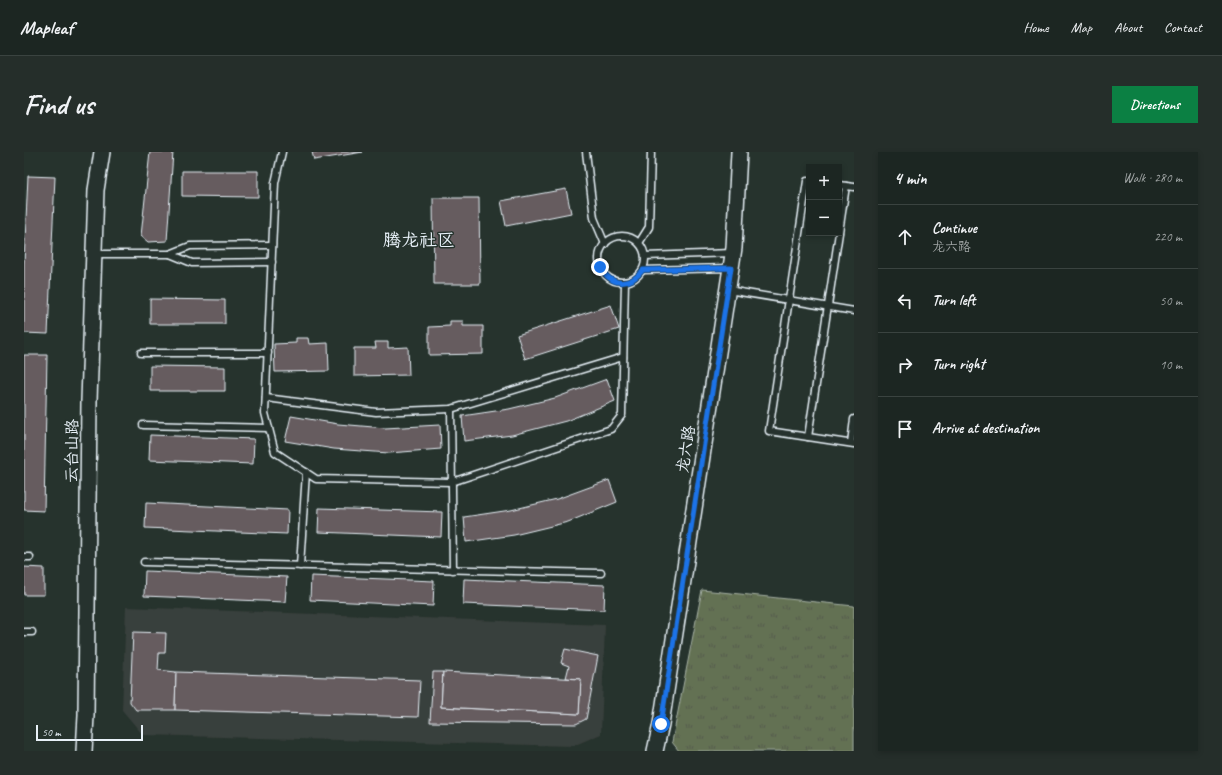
<!DOCTYPE html>
<meta charset="utf-8">
<style>
body{margin:0;font-family:Caveat,"LXGW WenKai TC",sans-serif;background:#252e2a;color:#f1f3f6}
.controls{position:absolute;right:12px;top:12px;display:grid;overflow:hidden;border-radius:0px;box-shadow:0 2px 6px #0003}
.controls button{width:36px;height:36px;display:grid;place-items:center;padding:0;border:0;border-bottom:1px solid #3a4340;background:#1c2622;color:#f1f3f6;font:20px sans-serif}
.scale{position:absolute;left:12px;bottom:10px;width:107px;box-sizing:border-box;padding-left:4px;border:2px solid #e8f1f8;border-top:0;font-size:11px;line-height:14px;white-space:nowrap;color:#e8f1f8;-webkit-text-stroke:3px #26332d;paint-order:stroke}
.stop{position:absolute;width:12px;height:12px;margin:-9px;border:3px solid #1a73e8;border-radius:50%;background:#fff}
.stop.end{background:#1a73e8;border-color:#fff;box-shadow:0 1px 4px #0008}
.list{margin:0;padding:0;list-style:none}
h2{display:flex;justify-content:space-between;align-items:center;height:52px;margin:0;padding:0 16px;font-size:17px}
h2 small{font-size:13px;font-weight:400;color:#a0a5a5}
.list li{display:grid;grid-template-columns:26px 1fr auto;gap:12px;align-items:center;box-sizing:border-box;height:64px;padding:0 16px;border-top:1px solid #3a4340}
.list b{display:block;font-size:15px;white-space:nowrap}
.list p{margin:0;font-size:13px;white-space:nowrap;color:#a0a5a5}
.list em{font-size:13px;font-style:normal;color:#a0a5a5}
.icon{flex:none;width:22px;height:22px;fill:none;stroke:currentColor;stroke-width:2;stroke-linecap:round;stroke-linejoin:round}
.map{position:relative;flex:none;width:830px;height:599px;overflow:hidden;border-radius:0px}
header{display:flex;align-items:center;gap:24px;box-sizing:border-box;height:56px;padding:0 20px;background:#1c2622;border-bottom:1px solid #3a4340}
header strong{font-size:19px}
nav{display:flex;gap:22px;margin-inline-start:auto;font-size:14px}
.intro{display:flex;align-items:center;justify-content:space-between;box-sizing:border-box;height:96px;padding:0 24px}
h1{margin:0;font-size:28px}
.button{padding:10px 18px;border-radius:0px;background:#0b8043;color:#fff;font-size:14px;font-weight:700}
main{display:flex;gap:24px;padding:0 24px}
aside{flex:1;background:#1c2622;border-radius:0px;box-shadow:0 2px 6px #0003}
.map>svg:first-child{display:block}
.built{fill:#393f3c}
.park{fill:url(#park-tufts);stroke:#a6b1a5}
.building{fill:#665b5e;stroke:#e8f1f8}
.lines{fill:none;stroke-linecap:round;stroke-linejoin:round}
.service-casing{stroke:#e8f1f8;stroke-width:9}
.tertiary-casing{stroke:#e8f1f8;stroke-width:18}
.service{stroke:#26332d;stroke-width:6}
.tertiary{stroke:#26332d;stroke-width:15}
.route{stroke:#1a73e8;stroke-width:5}
.labels{text-anchor:middle;stroke-width:3;stroke-linejoin:round;paint-order:stroke}
.street-label{font-size:16px;fill:#e8f1f8;stroke:#26332d}
.quarter-label{font-size:18px;fill:#e8f1f8;stroke:#26332d}
</style>
<header>
<strong>Mapleaf</strong>
<nav><a>Home</a><a>Map</a><a>About</a><a>Contact</a></nav>
</header>
<div class="intro"><h1>Find us</h1><a class="button">Directions</a></div>
<main>
<div class="map">
<svg width="830" height="599" viewBox="0 0 830 599">
<defs>
<pattern id="park-tufts" width="24" height="20" patternUnits="userSpaceOnUse"><rect width="24" height="20" fill="#647152"/><path d="M3 7l-1-3M5 7V3M7 7l1-3M15 17l-1-3M17 17v-4M19 17l1-3" fill="none" stroke="#545a4e"/></pattern>
</defs>
<rect width="100%" height="100%" fill="#26332d"/>
<filter id="ink" filterUnits="userSpaceOnUse"><feTurbulence type="fractalNoise" baseFrequency=".025" numOctaves="2"/><feDisplacementMap in="SourceGraphic" scale="8" xChannelSelector="R" yChannelSelector="G"/><feConvolveMatrix kernelMatrix="1 2 1 2 8 2 1 2 1" color-interpolation-filters="sRGB"/></filter>
<g filter="url(#ink)">
<!-- built -->
<polygon class="built" points="102,455 581,473 577,582 549,594 119,583 98,558"/>
<!-- park -->
<polygon class="park" points="678,438 830,454 830,599 655,599 648,590"/>
<!-- building -->
<g class="building">
<polygon points="126,0 149,0 143,89 124,90 117,84"/>
<polygon points="288,0 339,0 290,8"/>
<polygon points="158,19 234,19 234,45 158,44"/>
<polygon points="4,24 31,25 24,182 0,181 0,112"/>
<polygon points="542,37 547,61 482,74 477,49"/>
<polygon points="409,46 455,46 456,132 410,132"/>
<polygon points="126,147 201,148 201,172 126,172"/>
<polygon points="587,153 595,177 501,207 493,183"/>
<polygon points="426,169 439,169 439,174 459,174 459,202 405,203 405,175 426,174"/>
<polygon points="272,186 284,186 285,192 304,191 305,219 251,220 250,192 272,191"/>
<polygon points="351,190 364,190 364,196 384,195 385,223 330,224 330,196 352,196"/>
<polygon points="0,203 23,203 20,359 0,358"/>
<polygon points="126,214 201,215 201,239 126,239"/>
<polygon points="583,227 591,249 542,269 488,283 440,289 438,264 485,257 531,246"/>
<polygon points="267,264 314,272 361,276 416,273 417,297 365,301 310,297 261,289"/>
<polygon points="126,283 230,287 229,312 125,308"/>
<polygon points="585,328 593,350 544,370 490,383 442,390 440,365 487,358 533,347"/>
<polygon points="122,351 264,358 263,382 121,376"/>
<polygon points="295,356 418,360 417,385 294,380"/>
<polygon points="0,415 20,416 20,443 0,443"/>
<polygon points="121,419 263,425 261,450 120,444"/>
<polygon points="287,424 410,429 409,454 286,448"/>
<polygon points="440,427 581,433 580,458 439,452"/>
<polygon points="109,480 142,481 141,501 135,501 134,518 152,520 151,558 112,558 106,550"/>
<polygon points="541,497 574,504 562,567 552,572 406,570 409,520 419,520 417,555 555,562 557,527 542,526 545,514 537,511"/>
<polygon points="152,520 396,528 394,565 151,558"/>
<polygon points="419,520 557,527 555,562 417,555"/>
</g>
<g class="lines">
<!-- service casing -->
<g class="service-casing">
<g id="service">
<polyline points="258,0 251,31 241,261 251,300 292,327 428,330 587,277 598,263 601,130"/>
<polyline points="562,0 570,66 581,92"/>
<polyline points="785,29 783,29 745,279 830,292"/>
<polyline points="815,33 830,35"/>
<polyline points="815,80 822,34"/>
<circle cx="598" cy="107" r="23"/>
<polyline points="615,91 625,75 627,0"/>
<polyline points="71,102 146,102 168,111 248,110"/>
<polyline points="146,102 166,94 248,93"/>
<polyline points="621,104 709,101"/>
<polyline points="619,118 707,116"/>
<polyline points="704,138 830,159"/>
<polyline points="117,201 244,201"/>
<polyline points="242,246 352,260 427,257 599,205"/>
<polyline points="427,257 429,418"/>
<polyline points="119,273 245,276"/>
<polyline points="784,285 815,81"/>
<polyline points="827,291 830,267"/>
<polyline points="0,405 6,405"/>
<polyline points="120,410 577,421"/>
<polyline points="276,414 282,320"/>
<polyline points="0,480 8,480"/>
</g>
</g>
<!-- tertiary casing -->
<g class="tertiary-casing">
<g id="tertiary">
<polyline points="60,599 62,564 65,249 72,38 78,0"/>
<polyline points="631,599 637,572 710,96 715,0"/>
</g>
</g>
<!-- service -->
<use href="#service" class="service"/>
<!-- tertiary -->
<use href="#tertiary" class="tertiary"/>
</g>
</g>
<g class="lines" filter="url(#ink)">
<!-- route -->
<path class="route" d="M576,115C587,134 605,136 619,118L707,116L637,572"/>
</g>
<g class="labels">
<!-- street labels -->
<g class="street-label">
<text transform="translate(661 297) rotate(-81)" y="6">龙六路</text>
<text transform="translate(47 299) rotate(-89)" y="6">云台山路</text>
</g>
<!-- quarter labels -->
<g class="quarter-label">
<text x="395" y="94">腾龙社区</text>
</g>
</g>
</svg>
<div class="controls">
<button>+</button>
<button>−</button>
</div>
<div class="scale">50 m</div>
<div class="stop" style="left:637px;top:572px"></div>
<div class="stop end" style="left:576px;top:115px"></div>
</div>
<aside>
<h2>4 min<small>Walk · 280 m</small></h2>
<ul class="list">
<li><svg class="icon" aria-label="ahead" viewBox="0 0 24 24"><path d="M12 20V5M6 11l6-6 6 6"/></svg><div><b>Continue</b><p>龙六路</p></div><em>220 m</em></li>
<li><svg class="icon" aria-label="left" viewBox="0 0 24 24"><path d="M17 20v-9H6M10 6l-5 5 5 5"/></svg><div><b>Turn left</b></div><em>50 m</em></li>
<li><svg class="icon" aria-label="right" viewBox="0 0 24 24"><path d="M7 20v-9h11M14 6l5 5-5 5"/></svg><div><b>Turn right</b></div><em>10 m</em></li>
<li><svg class="icon" aria-label="arrive" viewBox="0 0 24 24"><path d="M6 21V4h12l-3 4 3 4H6"/></svg><div><b>Arrive at destination</b></div></li>
</ul>
</aside>
</main>
